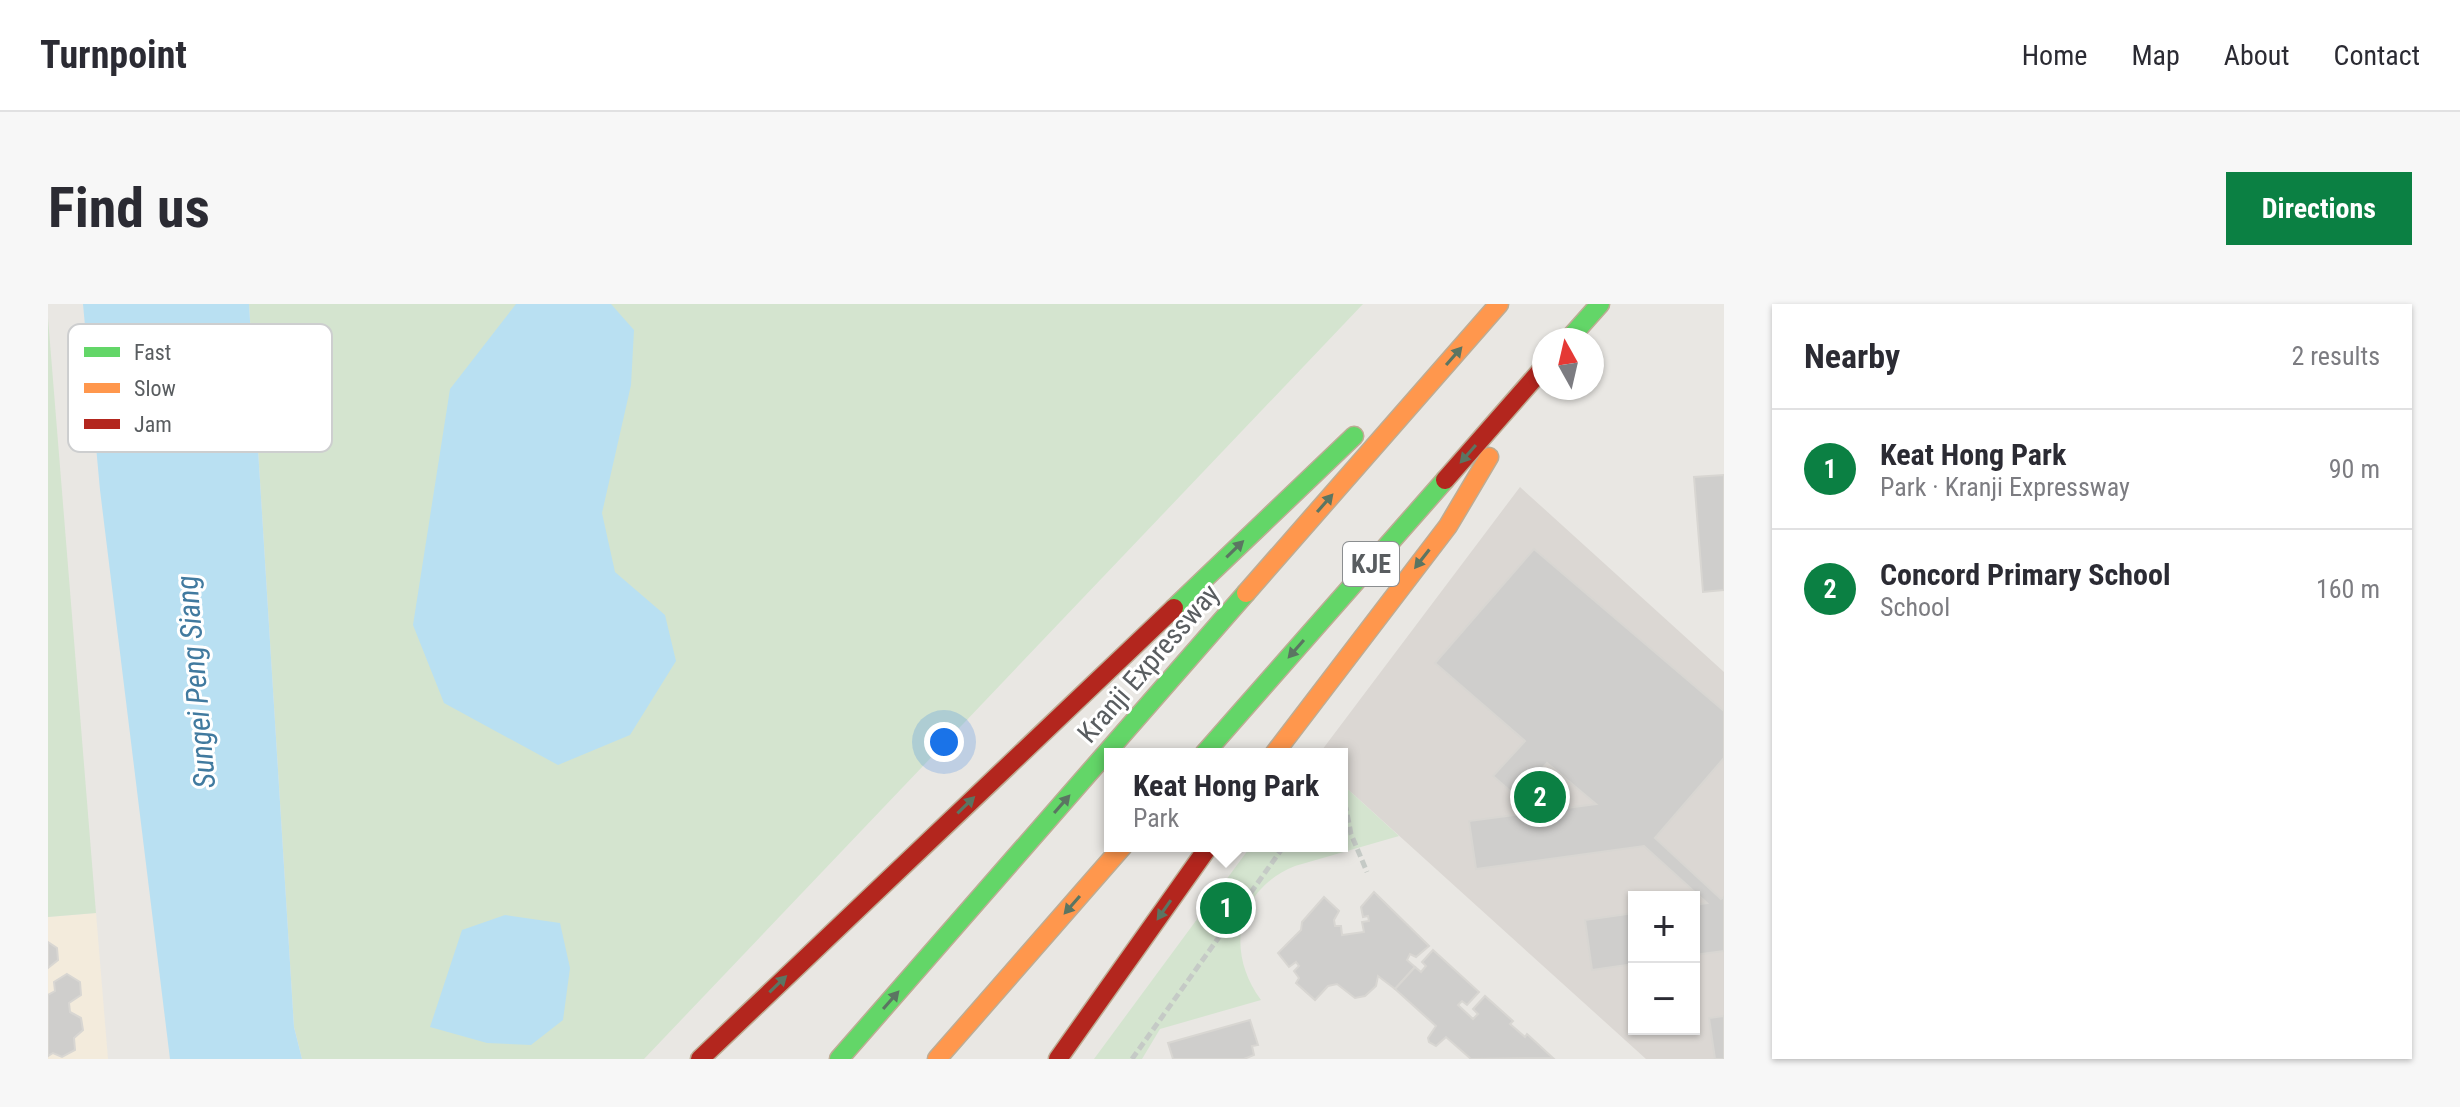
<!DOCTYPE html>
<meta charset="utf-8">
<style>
body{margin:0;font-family:"Roboto Condensed",sans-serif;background:#f7f7f7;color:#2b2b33}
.controls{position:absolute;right:24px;bottom:24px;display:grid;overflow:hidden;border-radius:0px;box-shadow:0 2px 6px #0004}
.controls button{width:72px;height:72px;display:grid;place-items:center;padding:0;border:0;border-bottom:2px solid #e1e1e2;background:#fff;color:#2b2b33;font:40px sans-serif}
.compass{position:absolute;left:1484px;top:24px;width:72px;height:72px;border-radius:50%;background:#fff;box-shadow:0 2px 6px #0004;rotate:352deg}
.you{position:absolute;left:896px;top:438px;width:28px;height:28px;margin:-20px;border:6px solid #fff;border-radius:50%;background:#1a73e8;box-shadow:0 0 0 12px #1a73e833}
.badge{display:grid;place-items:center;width:52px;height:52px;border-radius:50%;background:#0b8043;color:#fff;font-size:26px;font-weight:700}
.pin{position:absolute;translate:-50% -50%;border:4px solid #fff;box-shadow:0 2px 8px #0006}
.popup{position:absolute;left:1056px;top:444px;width:244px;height:104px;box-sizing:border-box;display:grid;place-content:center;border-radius:0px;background:#fff;filter:drop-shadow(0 2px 6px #0005);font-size:26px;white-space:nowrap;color:#7c7c81}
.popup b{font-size:30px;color:#2b2b33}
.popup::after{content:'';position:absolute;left:50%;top:100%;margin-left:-16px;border:16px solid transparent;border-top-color:#fff}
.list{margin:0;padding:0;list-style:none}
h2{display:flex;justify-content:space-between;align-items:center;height:104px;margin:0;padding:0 32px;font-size:34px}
h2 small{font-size:26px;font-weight:400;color:#7c7c81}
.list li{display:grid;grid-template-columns:52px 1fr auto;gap:24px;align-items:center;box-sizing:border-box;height:120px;padding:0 32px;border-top:2px solid #e1e1e2}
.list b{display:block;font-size:30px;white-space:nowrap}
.list p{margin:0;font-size:26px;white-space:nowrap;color:#7c7c81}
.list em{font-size:26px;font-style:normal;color:#7c7c81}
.map{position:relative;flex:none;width:1676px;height:755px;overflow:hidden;border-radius:0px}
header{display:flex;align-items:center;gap:48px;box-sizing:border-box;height:112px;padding:0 40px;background:#fff;border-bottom:2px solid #e1e1e2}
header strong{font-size:38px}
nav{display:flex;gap:44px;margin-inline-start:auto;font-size:28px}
.intro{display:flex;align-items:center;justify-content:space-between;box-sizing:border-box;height:192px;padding:0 48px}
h1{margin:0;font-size:56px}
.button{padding:20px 36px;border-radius:0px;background:#0b8043;color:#fff;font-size:28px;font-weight:700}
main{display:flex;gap:48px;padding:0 48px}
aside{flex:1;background:#fff;border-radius:0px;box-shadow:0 2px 6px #0004}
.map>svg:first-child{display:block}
.commercial{fill:#f3ebdc}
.education{fill:#dbd7d3;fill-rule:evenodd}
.green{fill:#d4e4cf}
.water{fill:#b9e0f2}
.building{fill:#cfcecc;stroke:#d8d6d2;stroke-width:2}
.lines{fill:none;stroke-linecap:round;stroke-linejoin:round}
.fast-casing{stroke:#bdac94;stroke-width:21}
.slow-casing{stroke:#bdac94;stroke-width:21}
.jam-casing{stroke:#bdac94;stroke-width:21}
.path{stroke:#c5cac6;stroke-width:5;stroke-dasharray:8 4;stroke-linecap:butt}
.fast{stroke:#63d668;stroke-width:18}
.slow{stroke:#ff974d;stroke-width:18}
.jam{stroke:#b3261e;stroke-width:18}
.oneway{fill:#5b7562}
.labels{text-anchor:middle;stroke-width:6;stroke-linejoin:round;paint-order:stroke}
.shield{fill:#fff;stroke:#8b8e90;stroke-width:2}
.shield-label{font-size:26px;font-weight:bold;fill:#595d60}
.street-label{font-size:28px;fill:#595d60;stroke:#fff}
.water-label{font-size:30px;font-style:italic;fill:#417a9f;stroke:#fff}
.key{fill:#fff;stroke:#cdcecf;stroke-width:2}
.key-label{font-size:22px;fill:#595d60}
</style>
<header>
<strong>Turnpoint</strong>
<nav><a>Home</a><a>Map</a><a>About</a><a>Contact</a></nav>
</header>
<div class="intro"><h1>Find us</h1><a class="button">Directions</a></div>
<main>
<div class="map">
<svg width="1676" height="755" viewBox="0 0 1676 755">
<rect width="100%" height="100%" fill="#e9e7e3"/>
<!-- commercial -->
<polygon class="commercial" points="48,609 60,755 0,755 0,613"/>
<!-- education -->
<path class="education" d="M1472,183L1676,368V755H1598L1294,480V450H1271ZM1586,593H1646V725H1586Z"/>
<!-- green -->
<g class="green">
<polygon points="201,0 1315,0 596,755 254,755 246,723"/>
<polygon points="0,14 48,609 0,613"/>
<path d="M1294,480L1351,532L1247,562C1188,586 1177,647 1213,696L1112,725L1094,755H1046L1203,542H1294Z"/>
</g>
<!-- water -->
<g class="water">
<polygon points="35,0 201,0 246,723 254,755 122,755 52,186"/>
<polygon points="468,0 563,0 586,26 583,81 554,209 567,268 617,311 628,357 582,431 510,461 396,399 365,321 402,85"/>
<polygon points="457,611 512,619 522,664 515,716 483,741 439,739 382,723 414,626"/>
</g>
<!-- building -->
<g class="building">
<polygon points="1676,171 1676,286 1655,288 1646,173"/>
<polygon points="1486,245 1676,407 1676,454 1607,534 1673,595 1676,593 1676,647 1646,651 1646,601 1659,599 1596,542 1428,565 1421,517 1548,500 1499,459 1469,493 1445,472 1477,437 1387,359"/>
<polygon points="1326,588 1381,642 1368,653 1362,650 1359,656 1367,663 1347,685 1330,672 1328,682 1317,692 1307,694 1289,680 1280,682 1267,696 1248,679 1251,674 1246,667 1251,662 1248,658 1241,663 1230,649 1253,626 1254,618 1276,593 1291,607 1286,616 1287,622 1293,622 1294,631 1316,628 1314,618 1321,617 1320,612 1315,613 1313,603"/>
<polygon points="1586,609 1586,660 1544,666 1537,616"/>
<polygon points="0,638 9,644 10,656 0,664"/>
<polygon points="1385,646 1431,688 1419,701 1414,697 1410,701 1425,715 1430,710 1425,705 1437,692 1465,717 1462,720 1477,733 1479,730 1505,754 1423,755 1398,733 1388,742 1381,738 1380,734 1388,722 1347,685 1367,663 1373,668 1378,662 1374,658"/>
<polygon points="19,670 32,678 33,691 21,699 22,708 33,714 35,726 26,734 27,746 14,753 5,749 0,752 0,691 7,687 6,678"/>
<polygon points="1676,712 1676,755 1667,755 1661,714"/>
<polygon points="1202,716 1210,741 1204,742 1206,751 1196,755 1125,755 1120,739"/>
</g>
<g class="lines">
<!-- fast casing -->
<g class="fast-casing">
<g id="fast">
<polyline points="1520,36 1552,0"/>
<polyline points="1126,304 1306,132"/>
<polyline points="1156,450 1397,176"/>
<polyline points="791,755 1198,289"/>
</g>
</g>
<!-- slow casing -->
<g class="slow-casing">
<g id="slow">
<polyline points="1198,289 1451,0"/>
<polyline points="1226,450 1400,222 1441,153"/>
<polyline points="889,755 1075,542"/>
</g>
</g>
<!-- jam casing -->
<g class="jam-casing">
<g id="jam">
<polyline points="1397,176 1496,63"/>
<polyline points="652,755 1126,304"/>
<polyline points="1010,755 1161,542"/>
</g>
</g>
<!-- path -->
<g class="path">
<polyline points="1294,501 1298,504 1303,530 1319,568"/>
<polyline points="1084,755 1236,542"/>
</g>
<!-- fast -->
<use href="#fast" class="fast"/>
<!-- slow -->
<use href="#slow" class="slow"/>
<!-- jam -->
<use href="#jam" class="jam"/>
</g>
<!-- one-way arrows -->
<defs><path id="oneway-solid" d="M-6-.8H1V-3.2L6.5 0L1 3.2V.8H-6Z" transform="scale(2)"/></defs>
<g class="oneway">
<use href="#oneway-solid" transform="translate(1406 52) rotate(-49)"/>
<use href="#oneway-solid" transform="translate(1420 150) rotate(131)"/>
<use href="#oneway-solid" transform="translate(1277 199) rotate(-49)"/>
<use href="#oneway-solid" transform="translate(1187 245) rotate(-44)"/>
<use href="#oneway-solid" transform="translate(1374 255) rotate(128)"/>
<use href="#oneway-solid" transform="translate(1248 345) rotate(131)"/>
<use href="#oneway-solid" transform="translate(1014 500) rotate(-49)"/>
<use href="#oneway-solid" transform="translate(918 501) rotate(-44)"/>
<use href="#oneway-solid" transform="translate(1024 601) rotate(131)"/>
<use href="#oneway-solid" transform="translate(1116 606) rotate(125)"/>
<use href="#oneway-solid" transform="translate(730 680) rotate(-44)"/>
<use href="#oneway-solid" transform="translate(843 696) rotate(-49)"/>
</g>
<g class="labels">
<!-- shield labels -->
<rect class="shield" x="1295" y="238" width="56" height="44" rx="6"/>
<g class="shield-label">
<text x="1323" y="269">KJE</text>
</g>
<!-- street labels -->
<g class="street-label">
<text transform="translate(1100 359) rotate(-49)" y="10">Kranji Expressway</text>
</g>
<!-- water labels -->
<g class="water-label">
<text transform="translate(148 378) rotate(-95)" y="10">Sungei Peng Siang</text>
</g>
</g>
<!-- legend -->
<rect x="20" y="20" width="264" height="128" rx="12" class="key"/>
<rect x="36" y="43" width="36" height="10" fill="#63d668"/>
<rect x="36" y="79" width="36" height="10" fill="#ff974d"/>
<rect x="36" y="115" width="36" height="10" fill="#b3261e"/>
<g class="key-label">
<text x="86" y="56">Fast</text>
<text x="86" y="92">Slow</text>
<text x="86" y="128">Jam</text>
</g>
</svg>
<div class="controls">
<button>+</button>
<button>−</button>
</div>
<svg class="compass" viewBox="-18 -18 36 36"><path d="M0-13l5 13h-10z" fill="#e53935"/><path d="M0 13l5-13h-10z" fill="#7c7c81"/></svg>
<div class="you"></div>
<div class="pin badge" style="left:1178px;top:604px">1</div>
<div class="popup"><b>Keat Hong Park</b>Park</div>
<div class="pin badge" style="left:1492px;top:493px">2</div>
</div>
<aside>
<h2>Nearby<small>2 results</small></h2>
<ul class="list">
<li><span class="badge">1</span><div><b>Keat Hong Park</b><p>Park · Kranji Expressway</p></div><em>90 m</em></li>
<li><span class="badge">2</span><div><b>Concord Primary School</b><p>School</p></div><em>160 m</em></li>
</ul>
</aside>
</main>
